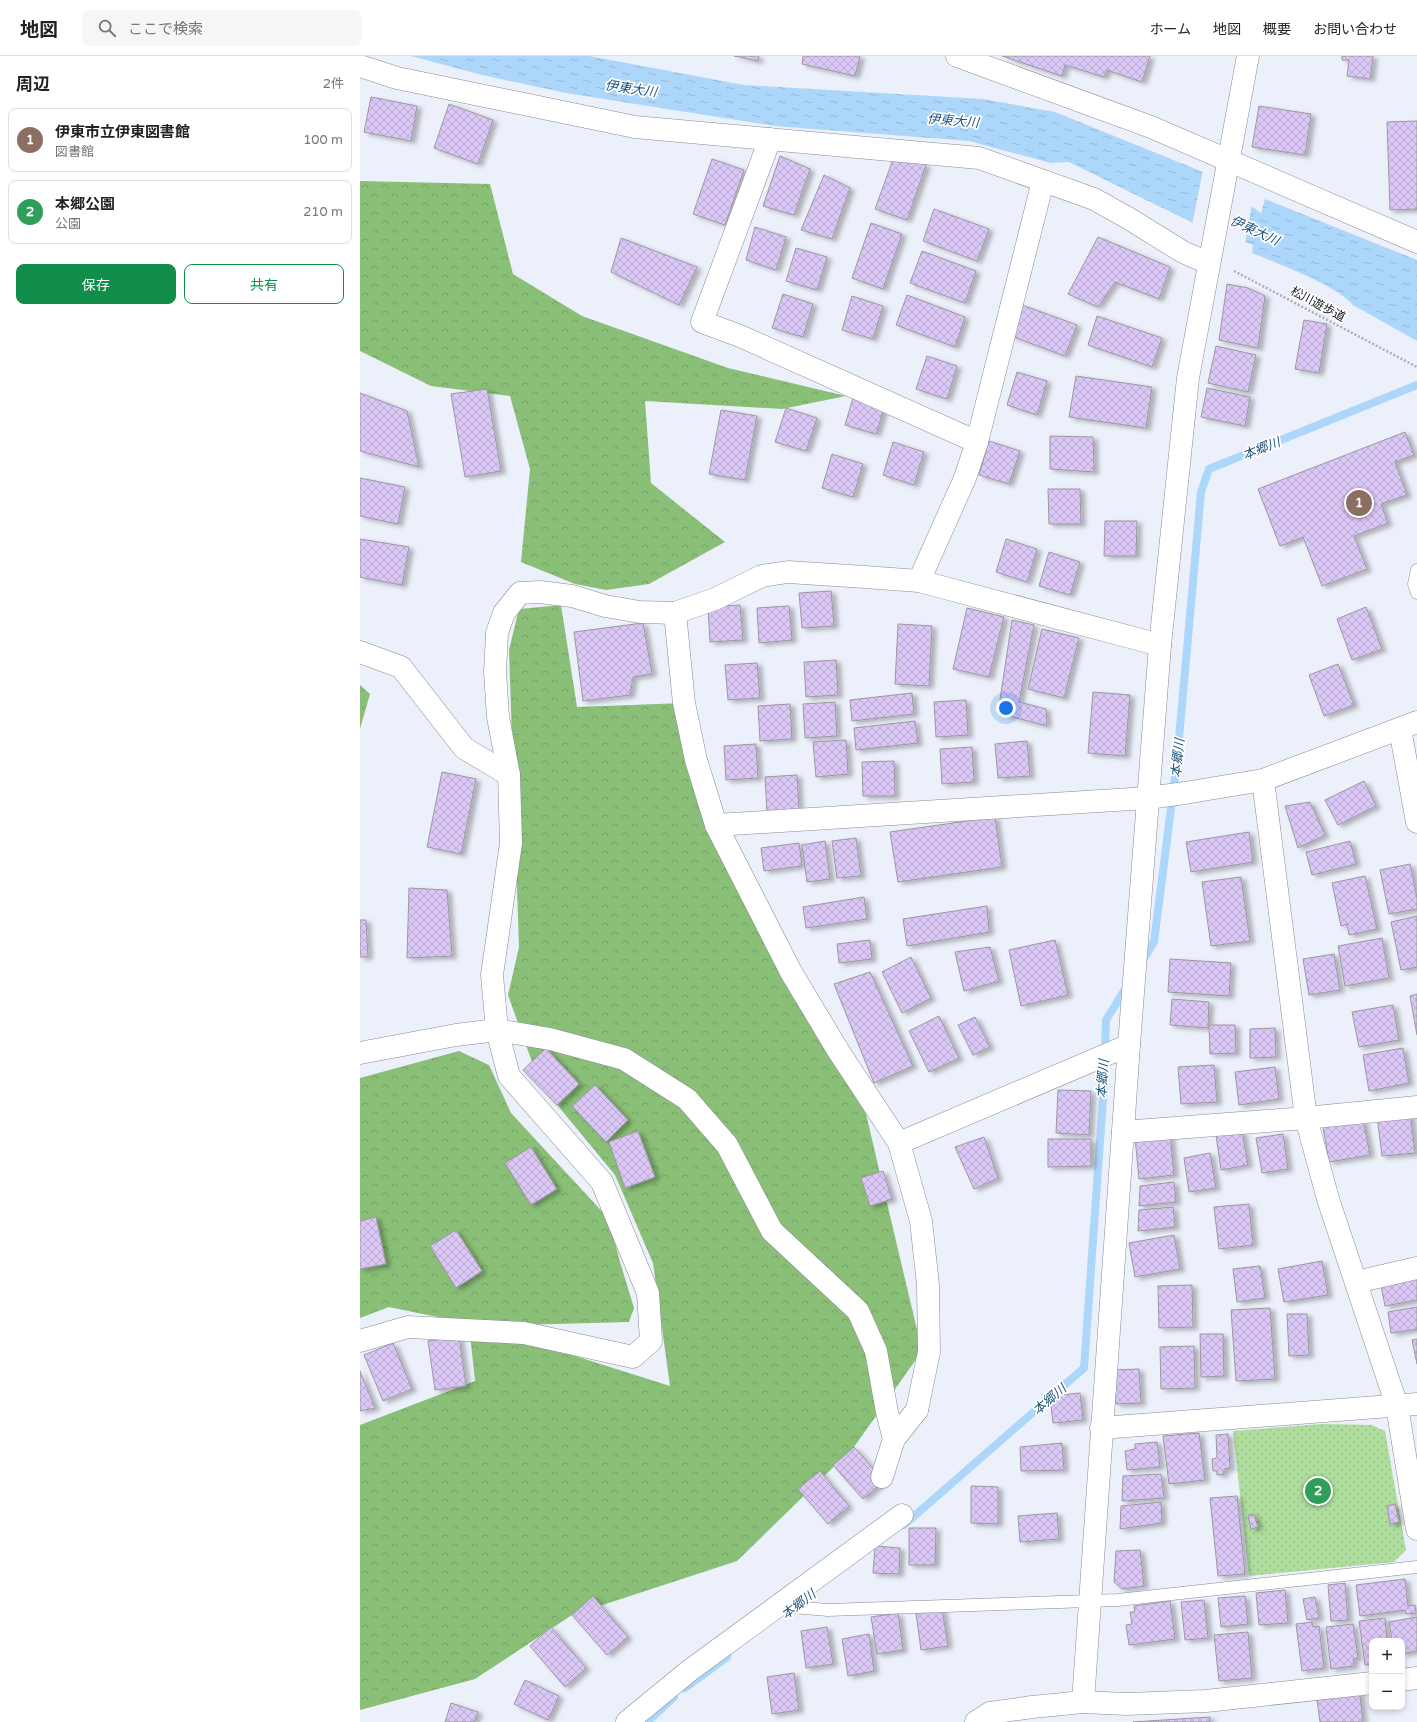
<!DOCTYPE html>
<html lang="ja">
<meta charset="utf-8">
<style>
body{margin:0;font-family:"Varela Round","Noto Sans JP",sans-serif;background:#f6f6f6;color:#222}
.controls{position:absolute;right:12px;bottom:12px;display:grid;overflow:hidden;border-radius:8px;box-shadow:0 2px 6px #0003}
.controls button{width:36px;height:36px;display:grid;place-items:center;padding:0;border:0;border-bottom:1px solid #e0e0e0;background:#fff;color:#222;font:20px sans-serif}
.you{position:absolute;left:646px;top:652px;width:14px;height:14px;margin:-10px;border:3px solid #fff;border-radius:50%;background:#1a73e8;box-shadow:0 0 0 6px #1a73e833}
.badge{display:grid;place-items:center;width:26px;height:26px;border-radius:50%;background:#118e4a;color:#fff;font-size:13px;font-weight:700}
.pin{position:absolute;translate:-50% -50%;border:2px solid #fff;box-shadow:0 1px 4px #0006}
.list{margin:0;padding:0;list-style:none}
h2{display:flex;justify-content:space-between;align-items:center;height:52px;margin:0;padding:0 16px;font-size:17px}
h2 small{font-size:13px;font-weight:400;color:#767676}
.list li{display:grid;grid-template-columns:26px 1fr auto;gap:12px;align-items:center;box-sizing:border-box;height:64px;margin:0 8px 8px;padding:0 8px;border:1px solid #e0e0e0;border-radius:8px}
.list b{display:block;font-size:15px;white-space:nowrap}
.list p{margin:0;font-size:13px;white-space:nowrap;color:#767676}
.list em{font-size:13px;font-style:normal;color:#767676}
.actions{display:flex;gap:8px;padding:12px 16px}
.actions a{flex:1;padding:9px 0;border:1px solid #118e4a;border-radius:8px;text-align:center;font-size:14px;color:#118e4a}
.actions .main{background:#118e4a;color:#fff}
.icon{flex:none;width:22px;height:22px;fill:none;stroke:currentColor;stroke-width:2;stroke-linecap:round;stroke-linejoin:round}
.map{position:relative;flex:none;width:1057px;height:1666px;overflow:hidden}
header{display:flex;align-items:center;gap:24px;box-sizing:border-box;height:56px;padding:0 20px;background:#fff;border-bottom:1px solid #e0e0e0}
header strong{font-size:19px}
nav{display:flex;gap:22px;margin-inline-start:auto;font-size:14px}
.search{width:280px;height:36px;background:#f6f6f6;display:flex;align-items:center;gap:10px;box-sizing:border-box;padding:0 14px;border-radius:8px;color:#767676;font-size:15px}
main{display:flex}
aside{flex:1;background:#fff}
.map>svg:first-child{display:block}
.forest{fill:url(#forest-crowns)}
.park{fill:url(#park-dots)}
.water{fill:url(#water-ripples)}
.pier{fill:#ecf0fa}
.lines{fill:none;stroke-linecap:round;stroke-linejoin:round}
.stream{stroke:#acd7fb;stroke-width:8}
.building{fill:url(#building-cross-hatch);stroke:#9b97a1;filter:url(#shadow)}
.service-casing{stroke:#888b94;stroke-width:13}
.minor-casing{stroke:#888b94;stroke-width:23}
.tertiary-casing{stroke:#888b94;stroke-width:23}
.path{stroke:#abaeb6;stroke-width:2.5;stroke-dasharray:2 2;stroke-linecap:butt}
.service{stroke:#fff;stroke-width:12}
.minor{stroke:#fff;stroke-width:22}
.tertiary{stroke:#fff;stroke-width:22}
.labels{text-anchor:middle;stroke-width:3.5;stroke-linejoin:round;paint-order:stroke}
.street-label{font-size:12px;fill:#121316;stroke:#fff}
.water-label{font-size:13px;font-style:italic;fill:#1e547b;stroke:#fff}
</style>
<header>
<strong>地図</strong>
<div class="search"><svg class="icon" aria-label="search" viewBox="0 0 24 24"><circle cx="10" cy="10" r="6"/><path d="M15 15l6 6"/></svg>ここで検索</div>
<nav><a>ホーム</a><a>地図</a><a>概要</a><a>お問い合わせ</a></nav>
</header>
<main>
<aside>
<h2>周辺<small>2件</small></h2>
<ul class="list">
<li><span class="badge" style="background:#8d6e63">1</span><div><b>伊東市立伊東図書館</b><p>図書館</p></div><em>100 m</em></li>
<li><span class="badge" style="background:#2e9e5b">2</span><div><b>本郷公園</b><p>公園</p></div><em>210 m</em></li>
</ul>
<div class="actions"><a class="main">保存</a><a>共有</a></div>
</aside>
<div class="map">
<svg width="1057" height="1666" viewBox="0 0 1057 1666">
<defs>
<pattern id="forest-crowns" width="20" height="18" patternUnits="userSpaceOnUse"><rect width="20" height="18" fill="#8abf77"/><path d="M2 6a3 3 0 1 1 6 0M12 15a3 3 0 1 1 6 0" fill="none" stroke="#76a366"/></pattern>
<pattern id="park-dots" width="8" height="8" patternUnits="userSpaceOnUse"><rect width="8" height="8" fill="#aedd9d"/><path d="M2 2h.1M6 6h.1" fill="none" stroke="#95bd86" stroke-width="1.8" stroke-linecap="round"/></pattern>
<pattern id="water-ripples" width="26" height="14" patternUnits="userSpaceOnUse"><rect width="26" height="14" fill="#acd7fb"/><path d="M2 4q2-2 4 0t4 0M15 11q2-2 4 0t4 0" fill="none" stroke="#93b8d6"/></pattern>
<pattern id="building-cross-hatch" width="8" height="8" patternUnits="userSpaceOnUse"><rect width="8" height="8" fill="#dbc7f6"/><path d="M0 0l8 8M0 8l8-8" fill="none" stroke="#bbaad2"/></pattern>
<filter id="shadow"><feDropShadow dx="4.5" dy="2.5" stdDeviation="2" flood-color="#0004"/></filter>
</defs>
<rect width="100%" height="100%" fill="#ecf0fa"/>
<!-- forest -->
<g class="forest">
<polygon points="0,125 130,128 153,218 222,260 368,312 486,340 422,353 285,345 291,427 365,486 289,528 246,534 215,528 161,506 170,413 150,340 71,330 0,295"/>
<polygon points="201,549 217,651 324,647 377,811 471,983 506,1058 562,1295 494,1391 377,1505 212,1559 115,1623 0,1654 0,1369 115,1325 109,1269 116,1269 29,1251 0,1262 0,1022 99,995 129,1009 151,1057 249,1163 260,1206 274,1252 269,1266 120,1270 310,1330 293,1207 255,1119 180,1028 148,939 159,891 149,594 159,553"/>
<polygon points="0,629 10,638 0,673"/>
</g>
<!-- park -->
<polygon class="park" points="962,1368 1012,1369 1025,1375 1046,1494 1034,1506 889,1520 873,1375"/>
<!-- water -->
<path class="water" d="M51,0H229L384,29L623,43L695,56L843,116L901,157L905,143L1057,204V285L993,249C978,230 917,207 892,197L893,189L835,168L709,106L691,107L609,85L415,70L206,37L122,19Z"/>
<!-- pier -->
<polygon class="pier" points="843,114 892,148 885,188 832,169"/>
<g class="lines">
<!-- stream -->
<g class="stream">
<polyline points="781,907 794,886 817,705 841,436 849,413 1057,329"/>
<polyline points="544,1469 724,1312 744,1029 746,964 767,930"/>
<polyline points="325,1632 367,1601"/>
<polyline points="287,1666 314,1641"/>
</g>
</g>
<!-- building -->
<g class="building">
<polygon points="374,0 399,0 398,5"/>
<polygon points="443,0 500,0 495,20 442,8"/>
<polygon points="642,0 790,0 782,26 747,14 744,21 705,9 702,20"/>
<polygon points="982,0 1013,0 1010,23 987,20 989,4 982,4"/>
<polygon points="11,41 57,50 51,85 4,76"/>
<polygon points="89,48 133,64 118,108 74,92"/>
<polygon points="899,50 951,58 945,99 892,91"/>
<polygon points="1057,65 1057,153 1030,154 1027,66"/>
<polygon points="535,98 566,109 547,164 515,153"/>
<polygon points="420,100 450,113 434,159 403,150"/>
<polygon points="352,103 384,114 365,169 333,158"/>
<polygon points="464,119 490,132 472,183 441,174"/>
<polygon points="574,153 629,173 617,205 563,185"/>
<polygon points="511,167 542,178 523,233 492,222"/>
<polygon points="395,171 426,181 416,214 386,204"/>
<polygon points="738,181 810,211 799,243 755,226 738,251 708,238"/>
<polygon points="261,182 337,211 319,249 251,216"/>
<polygon points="436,192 467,201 457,234 426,225"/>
<polygon points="562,195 616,215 605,247 550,227"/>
<polygon points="867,228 888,232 905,240 898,292 859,284"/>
<polygon points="423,238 453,248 443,281 412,272"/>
<polygon points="547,239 605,261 595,291 536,269"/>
<polygon points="492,240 523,250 513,283 482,274"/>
<polygon points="662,249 717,269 705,300 651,280"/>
<polygon points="737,260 802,282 792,311 728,289"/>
<polygon points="944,264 967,268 959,317 935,313"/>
<polygon points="856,290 896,299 888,336 848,327"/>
<polygon points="567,300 597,310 587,343 556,333"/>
<polygon points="657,316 687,325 677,359 647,349"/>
<polygon points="716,320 792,331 786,372 709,361"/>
<polygon points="847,332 890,341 885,370 841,361"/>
<polygon points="127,333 141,415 105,421 91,338"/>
<polygon points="495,335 526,345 516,378 485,369"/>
<polygon points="0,337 47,355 59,411 0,395"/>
<polygon points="426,352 457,362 446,395 415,386"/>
<polygon points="361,354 397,360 385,424 349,418"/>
<polygon points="1045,376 1054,399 1035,406 1047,439 1021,448 1028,467 994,480 1007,513 962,530 943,481 920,490 898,433"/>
<polygon points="690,380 733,381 734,416 690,413"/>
<polygon points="629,385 660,395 649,428 619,419"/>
<polygon points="533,386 564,396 554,429 523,419"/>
<polygon points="472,398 503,408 493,441 462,432"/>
<polygon points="0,422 45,431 38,468 0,460"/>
<polygon points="688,433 720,433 721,468 689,468"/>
<polygon points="745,465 777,465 776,500 744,500"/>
<polygon points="0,483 49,491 42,529 0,521"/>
<polygon points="646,483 677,493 667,526 636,516"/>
<polygon points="689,496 720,506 710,539 679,530"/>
<polygon points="471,535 474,570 442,572 439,537"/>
<polygon points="380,549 383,584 350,586 348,551"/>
<polygon points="429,550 432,584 399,587 397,552"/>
<polygon points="1006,551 1022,593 992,604 977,563"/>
<polygon points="607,552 644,561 629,621 593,613"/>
<polygon points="652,564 674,569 659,646 686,653 687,670 638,657"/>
<polygon points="283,567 292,618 273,621 270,639 223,645 214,576"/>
<polygon points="538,568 572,570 569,630 535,628"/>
<polygon points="682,573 719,582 704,642 668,633"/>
<polygon points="476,604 478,639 446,641 444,606"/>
<polygon points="397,607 400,642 368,644 365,609"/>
<polygon points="978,608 994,649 964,660 949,619"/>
<polygon points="733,636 770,639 765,700 728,697"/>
<polygon points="552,637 554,658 492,665 490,644"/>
<polygon points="606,644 608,679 576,681 574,646"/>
<polygon points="475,646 477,680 445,682 443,648"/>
<polygon points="430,648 432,683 400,685 398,650"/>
<polygon points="555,665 558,687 496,694 494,672"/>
<polygon points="486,684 488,718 456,721 453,686"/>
<polygon points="667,685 670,720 638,722 635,688"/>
<polygon points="396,688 398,722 366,724 364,690"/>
<polygon points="612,691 614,726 582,728 580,693"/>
<polygon points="534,705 535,740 503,740 502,706"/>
<polygon points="82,716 116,723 101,798 67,791"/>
<polygon points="437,719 439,754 407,756 405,721"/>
<polygon points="1004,725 1016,750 978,769 965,744"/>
<polygon points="950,746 965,779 938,792 925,750"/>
<polygon points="635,761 642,811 538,826 530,776"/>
<polygon points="889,776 893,806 831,816 826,786"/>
<polygon points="496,782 501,820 477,822 472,785"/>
<polygon points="465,785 470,823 447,826 442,789"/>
<polygon points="990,785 996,808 952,819 946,796"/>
<polygon points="439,787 442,810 404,815 401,792"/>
<polygon points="1050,808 1057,842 1057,853 1029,858 1020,814"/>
<polygon points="1005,820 1017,873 989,879 987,868 981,870 972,827"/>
<polygon points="881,821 890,885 851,890 842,826"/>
<polygon points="49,832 87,834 92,900 47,902"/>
<polygon points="504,841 507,863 446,872 443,851"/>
<polygon points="627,850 629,876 547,890 543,863"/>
<polygon points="1057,860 1057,911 1041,914 1031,866"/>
<polygon points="0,864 6,864 8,901 0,901"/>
<polygon points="1022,882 1029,922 985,930 978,890"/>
<polygon points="510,884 512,903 479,907 477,888"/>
<polygon points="695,884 708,939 661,950 649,894"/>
<polygon points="630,891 639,925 604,935 595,896"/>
<polygon points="974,898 980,934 949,939 943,903"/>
<polygon points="551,901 571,942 542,957 522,916"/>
<polygon points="810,903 871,907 869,940 808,936"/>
<polygon points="510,916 553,1010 514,1027 474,928"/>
<polygon points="1057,938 1057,979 1050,940"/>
<polygon points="812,943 849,946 848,972 810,969"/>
<polygon points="1033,949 1039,984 999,991 992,956"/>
<polygon points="579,960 599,1002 569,1016 549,975"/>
<polygon points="615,961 630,991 613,999 598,969"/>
<polygon points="849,969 875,969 876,997 850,998"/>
<polygon points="915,972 916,1001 890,1002 890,973"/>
<polygon points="186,992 219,1028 197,1049 163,1014"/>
<polygon points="1043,992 1049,1027 1009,1035 1003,999"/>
<polygon points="854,1009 857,1046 821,1048 818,1011"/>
<polygon points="915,1011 919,1043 879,1049 875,1016"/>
<polygon points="235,1029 268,1064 246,1086 212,1050"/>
<polygon points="698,1034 731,1035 729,1079 696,1077"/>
<polygon points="1050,1057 1055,1097 1022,1100 1017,1060"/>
<polygon points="1003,1064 1010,1099 969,1106 963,1071"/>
<polygon points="278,1075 295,1121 265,1132 249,1086"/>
<polygon points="882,1075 888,1109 861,1114 856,1079"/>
<polygon points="810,1078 814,1119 779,1123 775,1081"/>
<polygon points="923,1078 928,1113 902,1117 896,1082"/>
<polygon points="624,1081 638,1122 614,1133 595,1091"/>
<polygon points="688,1083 731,1083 731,1110 688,1111"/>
<polygon points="171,1091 197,1133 171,1149 145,1107"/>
<polygon points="850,1097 856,1132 829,1136 824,1102"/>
<polygon points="523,1115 532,1143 510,1150 501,1122"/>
<polygon points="814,1126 816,1146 779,1150 780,1130"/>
<polygon points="889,1148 893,1189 859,1193 854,1151"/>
<polygon points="813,1151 815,1171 778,1175 779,1154"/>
<polygon points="16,1161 26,1208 0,1213 0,1165"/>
<polygon points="96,1174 122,1215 96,1232 70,1190"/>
<polygon points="814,1179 820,1213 775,1221 769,1187"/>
<polygon points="962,1205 968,1239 924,1246 918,1213"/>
<polygon points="900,1210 905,1242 877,1246 873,1213"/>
<polygon points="1057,1222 1057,1244 1025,1250 1021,1229"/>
<polygon points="832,1229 833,1271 799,1272 798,1230"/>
<polygon points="1057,1251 1057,1273 1031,1277 1028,1256"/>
<polygon points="910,1252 915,1323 876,1325 871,1254"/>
<polygon points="927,1258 947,1258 949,1299 929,1300"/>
<polygon points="840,1278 863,1278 864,1320 841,1321"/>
<polygon points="99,1281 106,1330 75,1334 68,1285"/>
<polygon points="1057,1283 1057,1308 1052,1284"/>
<polygon points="33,1287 52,1333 23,1345 4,1299"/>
<polygon points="834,1290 835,1332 801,1333 800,1291"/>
<polygon points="779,1313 781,1347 756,1348 754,1314"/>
<polygon points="0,1315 15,1352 0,1355"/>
<polygon points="720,1337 723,1364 693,1367 690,1340"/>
<polygon points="839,1377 845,1424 809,1428 803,1380"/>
<polygon points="868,1378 870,1412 864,1413 864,1418 857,1419 857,1415 853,1415 852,1403 857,1402 856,1379"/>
<polygon points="797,1386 800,1411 767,1414 765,1395 775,1393 775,1388"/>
<polygon points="702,1387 704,1414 661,1415 660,1391"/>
<polygon points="494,1391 524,1425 503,1443 473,1409"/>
<polygon points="460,1415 489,1450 468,1468 438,1433"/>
<polygon points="801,1418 804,1442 762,1445 763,1420"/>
<polygon points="611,1430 638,1431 638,1468 611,1467"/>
<polygon points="877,1440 885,1518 858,1520 850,1442"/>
<polygon points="801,1446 802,1467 760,1473 761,1450"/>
<polygon points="1035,1448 1039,1466 1030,1468 1027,1450"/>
<polygon points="697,1457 699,1483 660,1486 658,1460"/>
<polygon points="894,1458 898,1471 891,1473 888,1460"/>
<polygon points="549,1472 576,1472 575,1509 549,1509"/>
<polygon points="515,1490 540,1492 539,1518 513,1517"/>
<polygon points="780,1494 784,1530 762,1533 754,1526 756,1495"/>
<polygon points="1045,1523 1048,1550 1055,1549 1056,1557 1046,1558 1045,1554 1000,1560 996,1529"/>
<polygon points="985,1527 988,1564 971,1565 968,1529"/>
<polygon points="925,1534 928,1567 899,1569 896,1537"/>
<polygon points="233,1540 268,1581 247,1599 212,1559"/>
<polygon points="885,1540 888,1568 861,1571 858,1542"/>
<polygon points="955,1541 959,1562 947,1564 943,1543"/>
<polygon points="844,1544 848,1582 825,1584 821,1546"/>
<polygon points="810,1545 815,1583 769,1589 766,1569 772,1568 770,1556 775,1556 774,1550"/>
<polygon points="582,1553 588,1590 561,1594 556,1557"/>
<polygon points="538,1557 543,1594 517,1598 511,1561"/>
<polygon points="1057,1561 1057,1595 1042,1598 1042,1585 1032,1585 1029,1566"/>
<polygon points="1025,1562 1027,1585 1012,1585 1012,1608 1005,1609 999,1565"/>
<polygon points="952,1566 953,1571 959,1570 964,1612 942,1615 936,1568"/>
<polygon points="993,1568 998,1602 993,1603 994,1610 971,1613 966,1571"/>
<polygon points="191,1571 226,1612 205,1631 170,1590"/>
<polygon points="467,1571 473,1608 446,1612 441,1575"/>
<polygon points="888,1576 892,1622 859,1625 854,1579"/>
<polygon points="509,1578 514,1615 488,1620 482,1583"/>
<polygon points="434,1617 439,1654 412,1658 407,1621"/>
<polygon points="165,1624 199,1640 188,1664 154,1648"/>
<polygon points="999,1632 1003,1666 960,1666 956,1636"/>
<polygon points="91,1647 118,1656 114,1666 85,1666"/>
<polygon points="850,1661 850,1666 773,1666"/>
</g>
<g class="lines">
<!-- service casing -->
<g class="service-casing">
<g id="service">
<polyline points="1057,514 1054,528 1057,537"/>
<polyline points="420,1550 468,1554 758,1544 1057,1511"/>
</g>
</g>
<!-- minor casing -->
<g class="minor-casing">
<g id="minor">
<polyline points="597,0 791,71 1057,186"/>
<polyline points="0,10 37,22 275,71 619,102 734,143 768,162 823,196 848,207"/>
<polyline points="410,83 342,266 380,280 617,386"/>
<polyline points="315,557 324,647 336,704 356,769 788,742 825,737 903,724 1057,666"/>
<polyline points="0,596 41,611 104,692 149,719"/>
<polyline points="1040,673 1057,766"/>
<polyline points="903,724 946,1062 1057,1051"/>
<polyline points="0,997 96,979 137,974 190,983 264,1003 327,1043 367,1089 412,1175 498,1255 516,1295 527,1356 534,1383 557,1354"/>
<polyline points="763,1076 946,1062 968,1143 1037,1350 1057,1473"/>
<polyline points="539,1087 769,989"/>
<polyline points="996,1226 1057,1212"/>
<polyline points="0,1285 48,1271 164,1277 273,1301 291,1285 288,1237 242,1126 149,1020 137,974 132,919 151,787 149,719 138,661 135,616 137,577 144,557 160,537 180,536 212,540 245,550 280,556 315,557 355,543 402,520 428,516 505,521 559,525 800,589"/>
<polyline points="741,1372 1057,1348"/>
<polyline points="522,1421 534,1383"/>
<polyline points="1042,1624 1057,1622"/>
<polyline points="616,1666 630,1657 672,1651 723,1646 766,1648 846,1645 1012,1627"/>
</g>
</g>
<!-- tertiary casing -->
<g class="tertiary-casing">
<g id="tertiary">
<polyline points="559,525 605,422 617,386 683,125"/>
<polyline points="356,769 431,916 479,996 539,1087 561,1165 568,1229 569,1296 557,1354"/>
<polyline points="723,1646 769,989 800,589 828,322 888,0"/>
<polyline points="267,1666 329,1615 542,1459"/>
</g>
</g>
<!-- path -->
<polyline class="path" points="874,215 1057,311"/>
<!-- service -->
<use href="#service" class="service"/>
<!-- minor -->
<use href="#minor" class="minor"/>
<!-- tertiary -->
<use href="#tertiary" class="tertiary"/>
</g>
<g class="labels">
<!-- street labels -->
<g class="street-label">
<text transform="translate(958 248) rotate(28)" y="4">松川遊歩道</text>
</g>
<!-- water labels -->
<g class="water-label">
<text transform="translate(271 32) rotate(8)" y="5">伊東大川</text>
<text transform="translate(593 64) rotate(5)" y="5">伊東大川</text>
<text transform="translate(895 174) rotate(25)" y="5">伊東大川</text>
<text transform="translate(901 392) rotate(-22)" y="5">本郷川</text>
<text transform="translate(817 702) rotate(-84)" y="5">本郷川</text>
<text transform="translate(742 1023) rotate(-86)" y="5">本郷川</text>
<text transform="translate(689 1343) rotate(-41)" y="5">本郷川</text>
<text transform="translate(438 1548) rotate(-37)" y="5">本郷川</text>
</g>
</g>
</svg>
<div class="controls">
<button>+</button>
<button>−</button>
</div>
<div class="you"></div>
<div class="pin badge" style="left:999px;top:447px;background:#8d6e63">1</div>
<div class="pin badge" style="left:958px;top:1435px;background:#2e9e5b">2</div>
</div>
</main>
